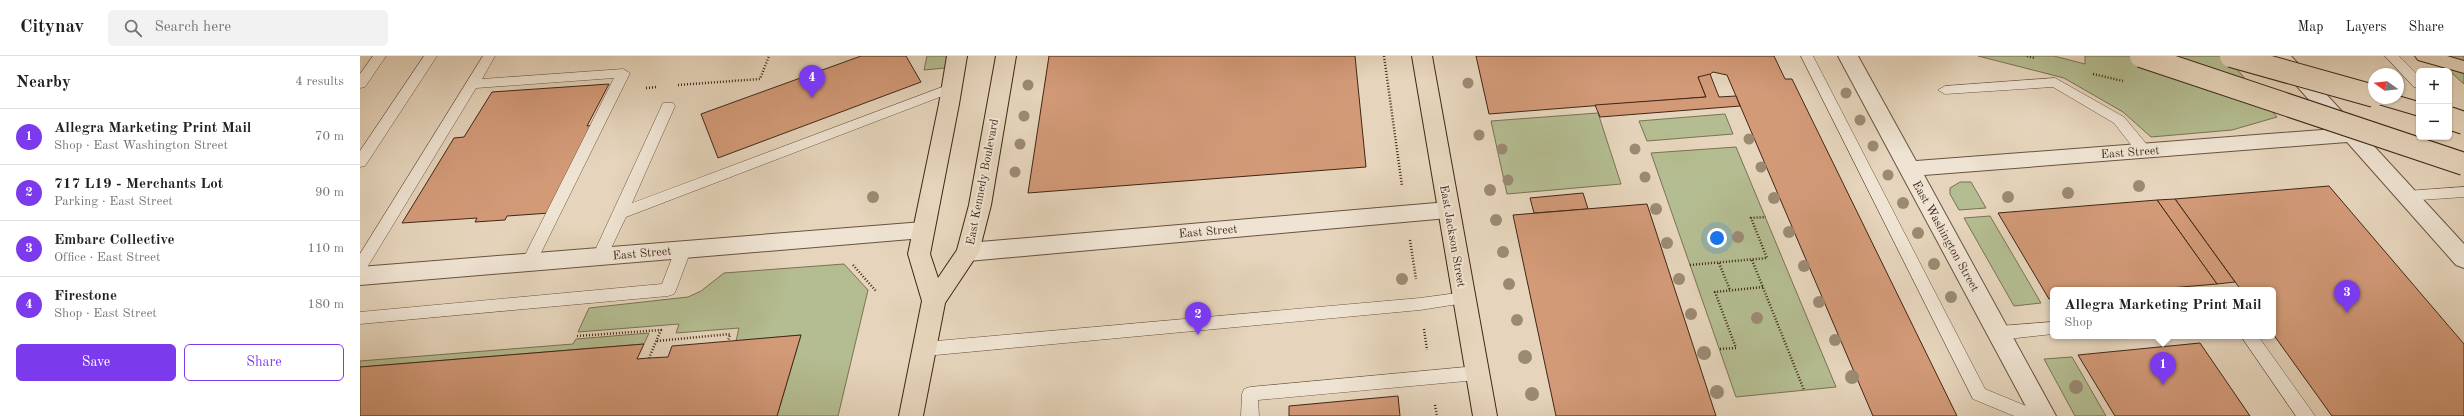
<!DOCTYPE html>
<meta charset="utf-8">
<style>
body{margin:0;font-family:"Old Standard TT",serif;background:#f2f2f2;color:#202124}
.controls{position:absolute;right:12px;top:12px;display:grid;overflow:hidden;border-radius:6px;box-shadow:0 1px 3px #0004}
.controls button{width:36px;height:36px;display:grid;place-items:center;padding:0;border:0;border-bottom:1px solid #e0e0e0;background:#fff;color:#202124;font:20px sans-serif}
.compass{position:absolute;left:2008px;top:12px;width:36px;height:36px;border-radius:50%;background:#fff;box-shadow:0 1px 3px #0004;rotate:285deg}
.you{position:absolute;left:1357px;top:182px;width:14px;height:14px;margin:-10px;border:3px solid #fff;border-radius:50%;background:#1a73e8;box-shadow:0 0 0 6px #1a73e833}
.badge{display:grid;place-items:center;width:26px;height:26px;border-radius:50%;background:#7c3aed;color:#fff;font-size:13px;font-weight:700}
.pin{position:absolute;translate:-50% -33px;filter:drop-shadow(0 1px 2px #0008)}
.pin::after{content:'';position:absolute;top:21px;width:14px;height:12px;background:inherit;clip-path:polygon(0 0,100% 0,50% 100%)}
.popup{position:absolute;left:1690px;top:231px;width:226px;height:52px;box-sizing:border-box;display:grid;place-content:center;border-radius:6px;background:#fff;filter:drop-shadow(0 1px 3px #0005);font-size:13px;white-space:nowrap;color:#757577}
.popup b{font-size:15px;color:#202124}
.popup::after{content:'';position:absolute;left:50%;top:100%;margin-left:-8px;border:8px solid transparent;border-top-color:#fff}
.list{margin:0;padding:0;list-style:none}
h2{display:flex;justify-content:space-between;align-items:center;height:52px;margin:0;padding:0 16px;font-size:17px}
h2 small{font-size:13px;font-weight:400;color:#757577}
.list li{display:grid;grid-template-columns:26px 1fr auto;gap:12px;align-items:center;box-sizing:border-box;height:56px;padding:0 16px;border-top:1px solid #e0e0e0}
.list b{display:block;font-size:15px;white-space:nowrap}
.list p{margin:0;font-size:13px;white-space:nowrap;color:#757577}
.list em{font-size:13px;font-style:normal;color:#757577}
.actions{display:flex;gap:8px;padding:12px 16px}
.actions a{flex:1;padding:9px 0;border:1px solid #7c3aed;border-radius:6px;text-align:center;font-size:14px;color:#7c3aed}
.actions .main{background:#7c3aed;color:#fff}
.icon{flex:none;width:22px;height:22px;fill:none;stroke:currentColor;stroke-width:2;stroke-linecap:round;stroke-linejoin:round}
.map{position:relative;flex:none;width:2104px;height:360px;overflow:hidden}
header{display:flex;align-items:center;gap:24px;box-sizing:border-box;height:56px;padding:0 20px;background:#fff;border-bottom:1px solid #e0e0e0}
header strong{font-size:19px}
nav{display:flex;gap:22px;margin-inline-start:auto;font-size:14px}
.search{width:280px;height:36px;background:#f2f2f2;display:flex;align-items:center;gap:10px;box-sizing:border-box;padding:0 14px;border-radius:6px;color:#757577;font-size:15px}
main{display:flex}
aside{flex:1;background:#fff}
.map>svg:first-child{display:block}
.green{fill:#b4bd91;stroke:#7a7254}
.building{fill:#d39a78;stroke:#412617}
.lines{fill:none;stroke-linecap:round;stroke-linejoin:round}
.lane-casing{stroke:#6a5240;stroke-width:1}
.street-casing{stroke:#6a5240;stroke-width:2}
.primary-casing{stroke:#412617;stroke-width:2}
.highway-casing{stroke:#412617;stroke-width:2}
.path{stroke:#412617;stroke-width:2.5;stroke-dasharray:1 2;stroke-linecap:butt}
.lane{fill:#efe4d3;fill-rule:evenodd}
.street{fill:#efe4d3;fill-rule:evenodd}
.primary{fill:#e6d5bc;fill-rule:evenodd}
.highway{fill:#e6d5bc;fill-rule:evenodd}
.highway-bridge-casing{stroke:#412617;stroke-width:24;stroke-linecap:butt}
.highway-bridge{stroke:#e6d5bc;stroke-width:22}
.tree{fill:#9b8a72}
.labels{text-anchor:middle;stroke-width:4;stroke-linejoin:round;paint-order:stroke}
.street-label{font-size:12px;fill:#412617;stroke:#efe4d3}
</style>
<header>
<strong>Citynav</strong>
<div class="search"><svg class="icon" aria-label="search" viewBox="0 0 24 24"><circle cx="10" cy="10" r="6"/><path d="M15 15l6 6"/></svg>Search here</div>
<nav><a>Map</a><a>Layers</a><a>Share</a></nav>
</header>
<main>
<aside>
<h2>Nearby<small>4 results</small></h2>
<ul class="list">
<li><span class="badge">1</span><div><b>Allegra Marketing Print Mail</b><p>Shop · East Washington Street</p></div><em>70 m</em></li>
<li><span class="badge">2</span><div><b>717 L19 - Merchants Lot</b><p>Parking · East Street</p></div><em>90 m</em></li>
<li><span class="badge">3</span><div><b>Embarc Collective</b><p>Office · East Street</p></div><em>110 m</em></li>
<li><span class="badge">4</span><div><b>Firestone</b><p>Shop · East Street</p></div><em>180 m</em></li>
</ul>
<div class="actions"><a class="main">Save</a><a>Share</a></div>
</aside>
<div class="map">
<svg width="2104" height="360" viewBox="0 0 2104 360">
<rect width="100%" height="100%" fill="#e6d5bc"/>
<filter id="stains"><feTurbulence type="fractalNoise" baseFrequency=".005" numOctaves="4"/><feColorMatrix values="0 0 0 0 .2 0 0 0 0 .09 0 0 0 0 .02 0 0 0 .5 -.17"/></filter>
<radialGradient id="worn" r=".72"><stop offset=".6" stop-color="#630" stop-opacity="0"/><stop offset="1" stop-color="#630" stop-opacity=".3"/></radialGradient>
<!-- green -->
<g class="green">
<polygon points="567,0 600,0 585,12 564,14"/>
<polygon points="1618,0 1694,0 1725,8 1725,0 1866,0 1917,61 1872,74 1791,81 1763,56 1704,22"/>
<polygon points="2073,0 2104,0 2104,28"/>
<polygon points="1238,57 1261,128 1147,138 1131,65"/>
<polygon points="1365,58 1373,78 1287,85 1279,65"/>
<polygon points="1376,91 1476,331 1376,341 1291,97"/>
<polygon points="1600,126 1611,126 1626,152 1599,154 1590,138 1590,132"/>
<polygon points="1630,160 1681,247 1654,250 1604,162"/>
<polygon points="484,208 508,234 478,360 417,360 441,279 376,285 379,272 316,277 319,268 218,276 229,252 328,241 341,235 364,217"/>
<polygon points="289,277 284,288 0,311 0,305 213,288 216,283"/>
<polygon points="1712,301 1746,360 1715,360 1684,303"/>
</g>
<!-- building -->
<g class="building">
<polygon points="501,0 546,0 561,26 358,102 341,58"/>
<polygon points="689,0 995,0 1006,111 668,137"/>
<polygon points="1116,0 1414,0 1425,23 1432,23 1597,360 1513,360 1367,19 1353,16 1347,21 1338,21 1346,41 1129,58"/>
<polygon points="1350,18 1359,41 1376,40 1380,50 1240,61 1235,49 1346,41 1338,21"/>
<polygon points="249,28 227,70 235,69 190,157 147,160 145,164 115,166 117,162 42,167 94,82 104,81 132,36"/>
<polygon points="1969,130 2104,288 2104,360 1972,360 1913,278 1913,234 1881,234 1815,143"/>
<polygon points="1223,137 1228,153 1174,157 1170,142"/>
<polygon points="1815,143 1875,226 1857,228 1797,144"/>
<polygon points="1797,144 1857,228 1786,234 1693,234 1693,242 1689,243 1638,157"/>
<polygon points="1287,148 1356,360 1196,360 1153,159"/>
<polygon points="441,279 417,360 0,360 0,311 284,288 277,303 289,302 308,301 312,290"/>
<polygon points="1840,287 1890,360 1755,360 1718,299"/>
<polygon points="1038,340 1040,360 929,360 929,350"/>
</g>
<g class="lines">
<!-- lane casing -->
<g class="lane-casing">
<g id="lane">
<polygon points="13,0 26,0 5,31 0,32 0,18"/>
<polygon points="64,0 77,0 5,110 0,111 0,95"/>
<polygon points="123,0 135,0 122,23 263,13 270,17 174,211 169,213 164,211 161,207 254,22 116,32 5,215 0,217 0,198"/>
<polygon points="1441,0 1453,0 1625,333 1678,355 1681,360 1654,360 1613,343"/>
<polygon points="2025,0 2039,0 2059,20 2059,32 2054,31"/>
<polygon points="1695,22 1764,61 1789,91 1791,95 1789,99 1779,99 1754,67 1693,31 1585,38 1578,34 1585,30"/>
<polygon points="593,27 598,28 600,31 598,34 266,161 245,205 235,205 232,201 303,47 313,47 315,50 272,147"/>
<polygon points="2104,131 2104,141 2046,145 2041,144 2039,140 2041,136 2046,135"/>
<polygon points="323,188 328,190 331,194 316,234 314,238 308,240 0,268 0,256 302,228 315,194 318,190"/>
<polygon points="1105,236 1111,238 1113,242 1111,246 1060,254 565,300 559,298 557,293 559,288 565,286 1060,242"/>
<polygon points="1693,266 1693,278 1639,284 1633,282 1631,277 1633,272 1639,270"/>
<polygon points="1881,280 1898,280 1955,360 1936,360"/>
<polygon points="1117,310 1123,312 1125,317 1123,322 1117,324 898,344 899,360 881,360 882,338 884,333 890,331"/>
</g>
</g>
<!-- street casing -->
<g class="street-casing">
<g id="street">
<polygon points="1478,0 1498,0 1556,105 1975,73 1910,0 1931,0 2104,188 2104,212 2096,209 1987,86 1564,119 1696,360 1671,360"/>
<polygon points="1088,146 1096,148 1099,154 1096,160 1088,162 608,205 600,202 597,196 600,190 608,187"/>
<polygon points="563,166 571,168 574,174 571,180 563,182 0,229 0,211"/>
</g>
</g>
<!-- primary casing -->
<g class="primary-casing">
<g id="primary">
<polygon points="636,0 656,0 631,149 619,196 585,247 563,360 539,360 562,245 548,198 579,48 582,43 589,41 596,43 599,48 570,198 578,222 597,194 609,149"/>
<polygon points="1052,0 1072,0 1137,360 1113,360"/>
</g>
</g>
<!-- highway casing -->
<g class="highway-casing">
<g id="highway">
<polygon points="587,0 607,0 599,48 596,53 589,55 582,53 579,48"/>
<polygon points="2055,0 2087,0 2104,5 2104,17 2058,4"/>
<polygon points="2014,39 2014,42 2038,42 2038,40 2059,46 2059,60 2015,47 2012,42"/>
</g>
</g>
<!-- path -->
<g class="path">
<polyline points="1024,0 1042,130"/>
<polyline points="1667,0 1674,2"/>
<polyline points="1733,18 1763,25"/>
<polyline points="318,29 400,23 409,0"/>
<polyline points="286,32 297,31"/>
<polyline points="1050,184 1056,223"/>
<polyline points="1392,204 1444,334"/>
<polyline points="1359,207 1370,234"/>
<polyline points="493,209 516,235"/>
<polyline points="1330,209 1407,202 1391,162 1406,161"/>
<polyline points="1064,273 1067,294"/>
<polyline points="217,280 301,274 289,302"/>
<polyline points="297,285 370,278 368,285"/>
<polyline points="1360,293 1376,292 1355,236 1403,231"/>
<polyline points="1075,349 1077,360"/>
</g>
<!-- lane -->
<use href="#lane" class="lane"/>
<!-- street -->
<use href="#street" class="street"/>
<!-- primary -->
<use href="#primary" class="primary"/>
<!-- highway -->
<use href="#highway" class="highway"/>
<!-- highway-bridge casing -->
<g class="highway-bridge-casing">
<g id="highway-bridge">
<polyline points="1781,0 2104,108"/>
<polyline points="1871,0 2014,40"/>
<polyline points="2089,62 2104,67"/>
</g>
</g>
<!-- highway-bridge -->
<use href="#highway-bridge" class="highway-bridge"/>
</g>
<!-- trees -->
<g class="tree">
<circle cx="1108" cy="27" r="5.5"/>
<circle cx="668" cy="29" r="5.5"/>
<circle cx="1486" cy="37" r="5.5"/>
<circle cx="664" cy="60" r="5.5"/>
<circle cx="1500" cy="64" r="5.5"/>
<circle cx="1119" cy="79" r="5.5"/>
<circle cx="1389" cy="83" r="5.5"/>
<circle cx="660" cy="88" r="5.5"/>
<circle cx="1513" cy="90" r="5.5"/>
<circle cx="1142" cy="93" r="5.5"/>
<circle cx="1275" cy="93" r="5.5"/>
<circle cx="1401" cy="111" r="5.5"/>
<circle cx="655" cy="116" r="5.5"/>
<circle cx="1528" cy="119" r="5.5"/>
<circle cx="1285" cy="121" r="5.5"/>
<circle cx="1148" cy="124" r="5.5"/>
<circle cx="1779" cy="130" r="6"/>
<circle cx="1130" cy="134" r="6"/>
<circle cx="1708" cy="137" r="6"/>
<circle cx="513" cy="141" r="6"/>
<circle cx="1648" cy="141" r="6"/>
<circle cx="1414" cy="142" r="6"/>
<circle cx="1543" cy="147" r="6"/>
<circle cx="1296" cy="153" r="6"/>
<circle cx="1136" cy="164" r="6"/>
<circle cx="1429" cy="176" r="6"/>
<circle cx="1558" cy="177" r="6"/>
<circle cx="1378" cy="181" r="6"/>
<circle cx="1307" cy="187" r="6"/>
<circle cx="1143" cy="196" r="6"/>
<circle cx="1574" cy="208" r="6"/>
<circle cx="1444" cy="210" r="6"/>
<circle cx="1042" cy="223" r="6"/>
<circle cx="1319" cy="223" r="6"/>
<circle cx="1149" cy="228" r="6"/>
<circle cx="1591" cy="241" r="6"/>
<circle cx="1459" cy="246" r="6"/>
<circle cx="1331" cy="258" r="6"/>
<circle cx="1397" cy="262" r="6"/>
<circle cx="1157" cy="264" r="6"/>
<circle cx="1475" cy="284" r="6"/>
<circle cx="1344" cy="297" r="7"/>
<circle cx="1165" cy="301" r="7"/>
<circle cx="1492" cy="321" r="7"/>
<circle cx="1716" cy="331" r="7"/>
<circle cx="1357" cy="336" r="7"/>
<circle cx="1172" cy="338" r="7"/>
</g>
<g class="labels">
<!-- street labels -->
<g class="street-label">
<text transform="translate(1770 96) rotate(-4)" y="4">East Street</text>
<text transform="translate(622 126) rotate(-79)" y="4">East Kennedy Boulevard</text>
<text transform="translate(848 175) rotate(-5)" y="4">East Street</text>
<text transform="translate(1093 180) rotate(80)" y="4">East Jackson Street</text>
<text transform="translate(1586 180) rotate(61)" y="4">East Washington Street</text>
<text transform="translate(282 197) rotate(-5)" y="4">East Street</text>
</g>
</g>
<rect width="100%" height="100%" filter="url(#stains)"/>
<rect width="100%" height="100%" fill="url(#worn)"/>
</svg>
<div class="controls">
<button>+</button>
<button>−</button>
</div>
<svg class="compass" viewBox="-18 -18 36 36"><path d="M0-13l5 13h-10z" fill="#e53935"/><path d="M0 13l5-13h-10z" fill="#757577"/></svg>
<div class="you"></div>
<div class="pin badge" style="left:1803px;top:329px">1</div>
<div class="popup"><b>Allegra Marketing Print Mail</b>Shop</div>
<div class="pin badge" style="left:838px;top:279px">2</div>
<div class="pin badge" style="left:1987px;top:257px">3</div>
<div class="pin badge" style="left:452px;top:42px">4</div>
</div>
</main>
